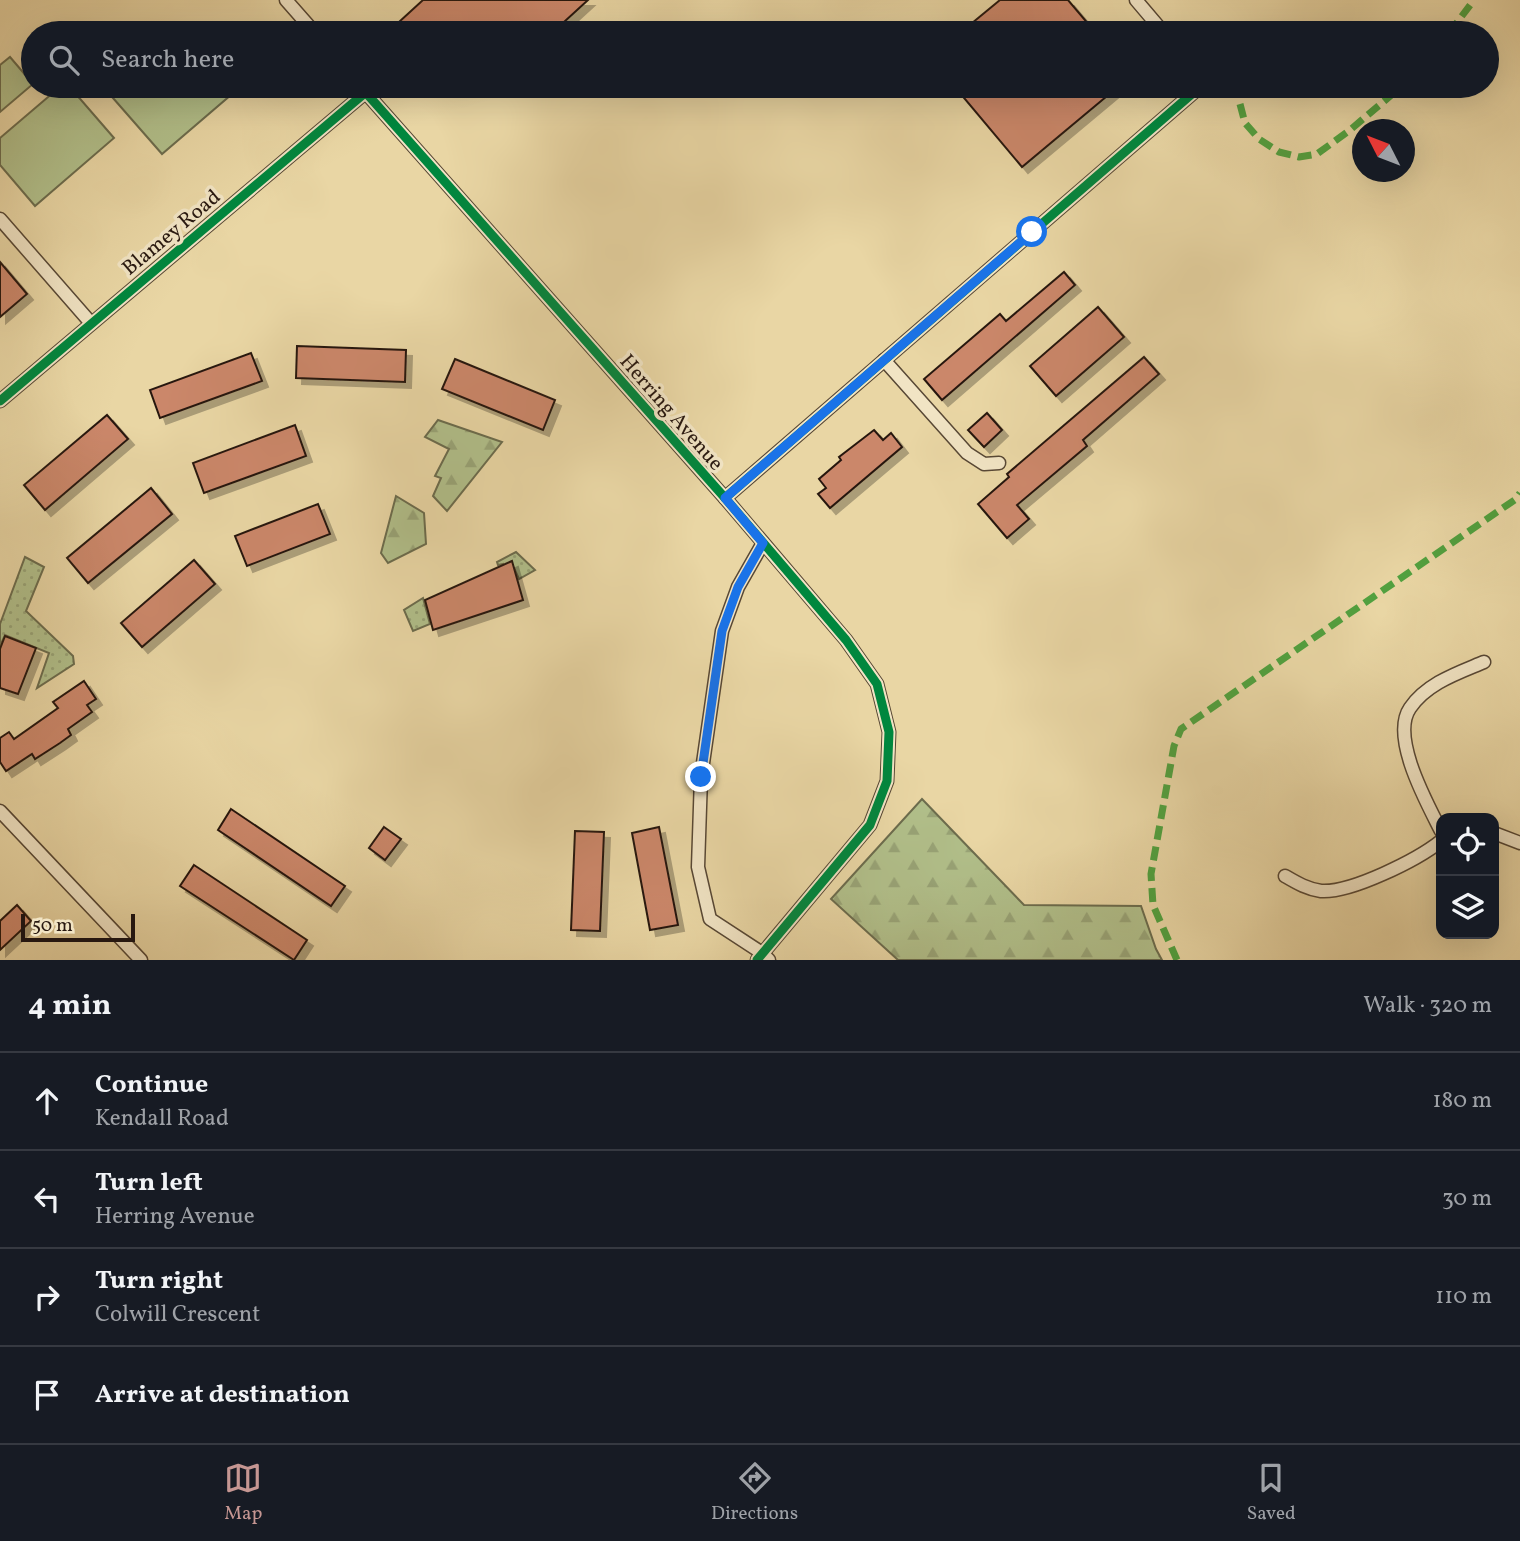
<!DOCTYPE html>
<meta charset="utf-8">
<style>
body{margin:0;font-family:Vollkorn,serif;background:#20242c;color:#f1f3f6}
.controls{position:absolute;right:21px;bottom:21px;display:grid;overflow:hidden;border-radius:14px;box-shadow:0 7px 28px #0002}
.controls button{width:63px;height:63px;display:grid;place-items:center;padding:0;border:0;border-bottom:2px solid #363941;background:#171b24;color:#f1f3f6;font:35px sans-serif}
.compass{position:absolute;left:1352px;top:119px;width:63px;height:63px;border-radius:50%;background:#171b24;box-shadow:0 7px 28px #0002;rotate:312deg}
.scale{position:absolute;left:21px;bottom:18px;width:114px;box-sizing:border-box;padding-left:7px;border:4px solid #281810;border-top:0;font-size:19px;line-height:24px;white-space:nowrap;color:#281810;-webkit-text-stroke:5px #f1e4c4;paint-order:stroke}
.stop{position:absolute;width:21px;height:21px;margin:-16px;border:5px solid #1a73e8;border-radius:50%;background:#fff}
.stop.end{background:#1a73e8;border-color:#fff;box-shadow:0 2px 7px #0008}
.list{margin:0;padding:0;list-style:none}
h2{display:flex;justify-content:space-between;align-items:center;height:91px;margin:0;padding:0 28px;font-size:30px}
h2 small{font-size:23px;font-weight:400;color:#9ea1a6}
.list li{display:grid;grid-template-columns:46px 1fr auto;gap:21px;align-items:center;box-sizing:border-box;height:98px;padding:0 28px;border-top:2px solid #363941}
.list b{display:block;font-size:26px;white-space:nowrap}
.list p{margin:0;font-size:23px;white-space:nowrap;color:#9ea1a6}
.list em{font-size:23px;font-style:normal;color:#9ea1a6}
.icon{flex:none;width:38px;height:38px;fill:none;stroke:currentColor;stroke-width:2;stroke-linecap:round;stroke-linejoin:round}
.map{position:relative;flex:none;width:1520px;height:960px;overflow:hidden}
.search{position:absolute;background:#171b24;box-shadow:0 7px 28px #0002;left:21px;right:21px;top:21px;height:77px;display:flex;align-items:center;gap:18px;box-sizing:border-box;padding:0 24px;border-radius:38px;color:#9ea1a6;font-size:26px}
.sheet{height:483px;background:#171b24}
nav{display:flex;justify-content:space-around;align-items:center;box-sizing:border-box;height:98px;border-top:2px solid #363941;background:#171b24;font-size:19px;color:#9ea1a6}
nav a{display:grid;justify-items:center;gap:4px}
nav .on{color:#c59692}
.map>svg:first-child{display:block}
.grass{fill:url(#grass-dots);stroke:#6c6c4d;stroke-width:2}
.forest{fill:url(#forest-firs);stroke:#6c6c4d;stroke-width:2}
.garden{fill:#b1bf8a;stroke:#6c6c4d;stroke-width:2}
.building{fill:#cb876a;stroke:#281810;stroke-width:2;filter:url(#shadow)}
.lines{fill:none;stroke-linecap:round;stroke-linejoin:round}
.street-casing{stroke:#584835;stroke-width:15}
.street{stroke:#f1e4c4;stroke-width:12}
.quiet{stroke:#51a13f;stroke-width:7;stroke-dasharray:14 7;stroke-linecap:butt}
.cycleway-casing{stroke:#f1e4c4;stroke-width:13}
.cycleway{stroke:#00873e;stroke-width:9}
.route{stroke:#1a73e8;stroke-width:9}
.labels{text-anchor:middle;stroke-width:7;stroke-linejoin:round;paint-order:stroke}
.street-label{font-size:21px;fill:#281810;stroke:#f1e4c4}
</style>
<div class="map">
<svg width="1520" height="960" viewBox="0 0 1520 960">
<defs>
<pattern id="grass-dots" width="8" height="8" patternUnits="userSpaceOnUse" patternTransform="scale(1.75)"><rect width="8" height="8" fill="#b1bf8a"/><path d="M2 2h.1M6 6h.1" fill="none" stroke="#98a376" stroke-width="1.8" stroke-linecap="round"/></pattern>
<pattern id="forest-firs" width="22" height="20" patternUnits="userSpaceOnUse" patternTransform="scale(1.75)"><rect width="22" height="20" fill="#b1bf8a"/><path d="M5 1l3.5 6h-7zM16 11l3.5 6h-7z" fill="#98a376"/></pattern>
<filter id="shadow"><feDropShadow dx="6" dy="6" stdDeviation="0" flood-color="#0004"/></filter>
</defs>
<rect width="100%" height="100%" fill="#e9d6a4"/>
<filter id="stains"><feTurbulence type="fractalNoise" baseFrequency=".00286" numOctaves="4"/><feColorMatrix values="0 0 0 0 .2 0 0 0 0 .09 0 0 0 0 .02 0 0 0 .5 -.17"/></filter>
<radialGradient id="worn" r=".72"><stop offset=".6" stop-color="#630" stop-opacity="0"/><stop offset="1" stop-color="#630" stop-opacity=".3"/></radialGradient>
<!-- grass -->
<g class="grass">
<polygon points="516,552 535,570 519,579 514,568 504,572 503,564 498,565 497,562"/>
<polygon points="25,557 44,567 26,611 73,656 74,664 37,688 49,653 5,635 0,646 0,624"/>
<polygon points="423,598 430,624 413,631 404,610"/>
</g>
<!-- forest -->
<g class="forest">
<polygon points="438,420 502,442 447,511 433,496 441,478 435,476 449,449 425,437"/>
<polygon points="396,496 424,513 426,544 388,563 381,553"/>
<polygon points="922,799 1024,905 1141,906 1156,949 1162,960 898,960 831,899"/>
</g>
<!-- garden -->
<g class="garden">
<polygon points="10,57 33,84 0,112 0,65"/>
<polygon points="61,86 69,86 114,138 35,206 0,165 0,138"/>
<polygon points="127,86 236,86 239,88 162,154 113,98"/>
</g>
<!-- building -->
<g class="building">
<polygon points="423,0 588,0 552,33 476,33 466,23 455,33 387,33"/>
<polygon points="1000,0 1068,0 1096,33 960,33"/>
<polygon points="954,86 1119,86 1022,167"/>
<polygon points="0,262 27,294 0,317"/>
<polygon points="1064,272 1075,285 942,400 924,379 1000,314 1006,321"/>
<polygon points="1098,307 1124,337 1056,396 1030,366"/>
<polygon points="297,346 406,350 405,382 296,378"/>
<polygon points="251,353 262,381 160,418 150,390"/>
<polygon points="1144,357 1159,374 1083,440 1087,446 1017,505 1029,519 1007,538 978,504 1009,477 1007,474"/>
<polygon points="455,359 555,400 543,430 442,389"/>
<polygon points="987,413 1002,430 984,447 968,430"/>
<polygon points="107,415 128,439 45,510 24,485"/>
<polygon points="295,425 306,456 204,493 193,463"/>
<polygon points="874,430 883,440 891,433 902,447 830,508 818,494 826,488 819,479 841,460 839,457"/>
<polygon points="151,488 172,514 88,583 67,558"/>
<polygon points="318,504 330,534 247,566 235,536"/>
<polygon points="194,560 215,584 142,647 121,623"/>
<polygon points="512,561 523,600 433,630 425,600"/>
<polygon points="5,636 36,648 18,694 0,688 0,649"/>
<polygon points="84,681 96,699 87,705 92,712 68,729 71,735 60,743 35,759 32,754 6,771 0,762 0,738 9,732 14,739 58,708 53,702"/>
<polygon points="231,809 345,886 331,906 218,830"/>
<polygon points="384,827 401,839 385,860 369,848"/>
<polygon points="659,827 678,925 650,930 632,833"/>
<polygon points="575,831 604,832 600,931 571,930"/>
<polygon points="194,865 307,940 294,960 180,886"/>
<polygon points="17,905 31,921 0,950 0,921"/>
</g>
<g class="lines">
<!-- street casing -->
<g class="street-casing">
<g id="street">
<polyline points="286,0 315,33"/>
<polyline points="1136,0 1164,33"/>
<polyline points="360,86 725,498 846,640 877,684 889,732 887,781 870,825 757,960"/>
<polyline points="0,219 90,322"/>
<polyline points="884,360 967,453 984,464 999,463"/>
<polyline points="0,401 366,92"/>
<polyline points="725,498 1201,86"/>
<polyline points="763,543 738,587 722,631 701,777 698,867 710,919 762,953 769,960"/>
<polyline points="0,811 141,960"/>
<path d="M1441,831C1427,803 1390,737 1410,708C1427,683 1458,673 1484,662"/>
<polyline points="1494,833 1520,843"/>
<path d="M1285,876C1297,883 1307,889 1321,891C1351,893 1417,860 1441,841"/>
</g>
</g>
<!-- street -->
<use href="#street" class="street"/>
<!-- quiet -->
<g class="quiet">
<polyline points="1449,33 1474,0"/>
<polyline points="1240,104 1245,123 1259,139 1279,152 1299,157 1317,154 1350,130 1402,86"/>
<polyline points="1177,960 1153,905 1151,874 1174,746 1181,729 1516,499 1520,493"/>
</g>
<!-- cycleway casing -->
<g class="cycleway-casing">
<g id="cycleway">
<polyline points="360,86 725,498 846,640 877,684 889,732 887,781 870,825 757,960"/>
<polyline points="0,401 366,92"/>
<polyline points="725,498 1201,86"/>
</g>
</g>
<!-- cycleway -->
<use href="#cycleway" class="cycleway"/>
</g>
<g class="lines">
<!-- route -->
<polyline class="route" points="701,777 722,631 738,587 763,543 725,498 1032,232"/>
</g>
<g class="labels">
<!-- street labels -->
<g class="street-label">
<text transform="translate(171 232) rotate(-40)" y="7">Blamey Road</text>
<text transform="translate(672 412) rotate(49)" y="7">Herring Avenue</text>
</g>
</g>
<rect width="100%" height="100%" filter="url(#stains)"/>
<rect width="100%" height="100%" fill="url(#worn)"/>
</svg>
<div class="controls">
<button><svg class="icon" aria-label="locate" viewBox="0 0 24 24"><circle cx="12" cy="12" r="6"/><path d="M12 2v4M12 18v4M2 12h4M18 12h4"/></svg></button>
<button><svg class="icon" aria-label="layers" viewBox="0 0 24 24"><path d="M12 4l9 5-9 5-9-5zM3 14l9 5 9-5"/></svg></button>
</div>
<svg class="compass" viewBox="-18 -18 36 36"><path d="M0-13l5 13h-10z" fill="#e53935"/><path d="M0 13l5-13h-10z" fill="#9ea1a6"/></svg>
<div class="scale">50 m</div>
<div class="stop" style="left:1032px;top:232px"></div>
<div class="stop end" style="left:701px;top:777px"></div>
<div class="search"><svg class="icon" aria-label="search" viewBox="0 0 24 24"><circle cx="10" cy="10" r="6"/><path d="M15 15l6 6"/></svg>Search here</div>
</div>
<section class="sheet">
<h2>4 min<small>Walk · 320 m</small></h2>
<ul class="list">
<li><svg class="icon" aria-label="ahead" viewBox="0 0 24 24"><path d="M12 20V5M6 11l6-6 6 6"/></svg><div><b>Continue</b><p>Kendall Road</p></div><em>180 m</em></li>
<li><svg class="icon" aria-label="left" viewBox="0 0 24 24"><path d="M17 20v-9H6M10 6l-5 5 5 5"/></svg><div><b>Turn left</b><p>Herring Avenue</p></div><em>30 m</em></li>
<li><svg class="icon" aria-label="right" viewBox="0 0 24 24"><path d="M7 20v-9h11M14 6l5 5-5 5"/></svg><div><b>Turn right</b><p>Colwill Crescent</p></div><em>110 m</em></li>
<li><svg class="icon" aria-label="arrive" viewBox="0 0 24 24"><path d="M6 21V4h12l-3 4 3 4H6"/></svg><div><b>Arrive at destination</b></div></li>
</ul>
</section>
<nav>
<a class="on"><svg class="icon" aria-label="map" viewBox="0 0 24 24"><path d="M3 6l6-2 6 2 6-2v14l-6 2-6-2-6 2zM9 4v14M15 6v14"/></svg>Map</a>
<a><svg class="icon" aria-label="directions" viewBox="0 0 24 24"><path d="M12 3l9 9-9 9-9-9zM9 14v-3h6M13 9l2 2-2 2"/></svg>Directions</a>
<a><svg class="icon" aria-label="saved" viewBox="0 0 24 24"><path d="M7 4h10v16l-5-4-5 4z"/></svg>Saved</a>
</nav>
